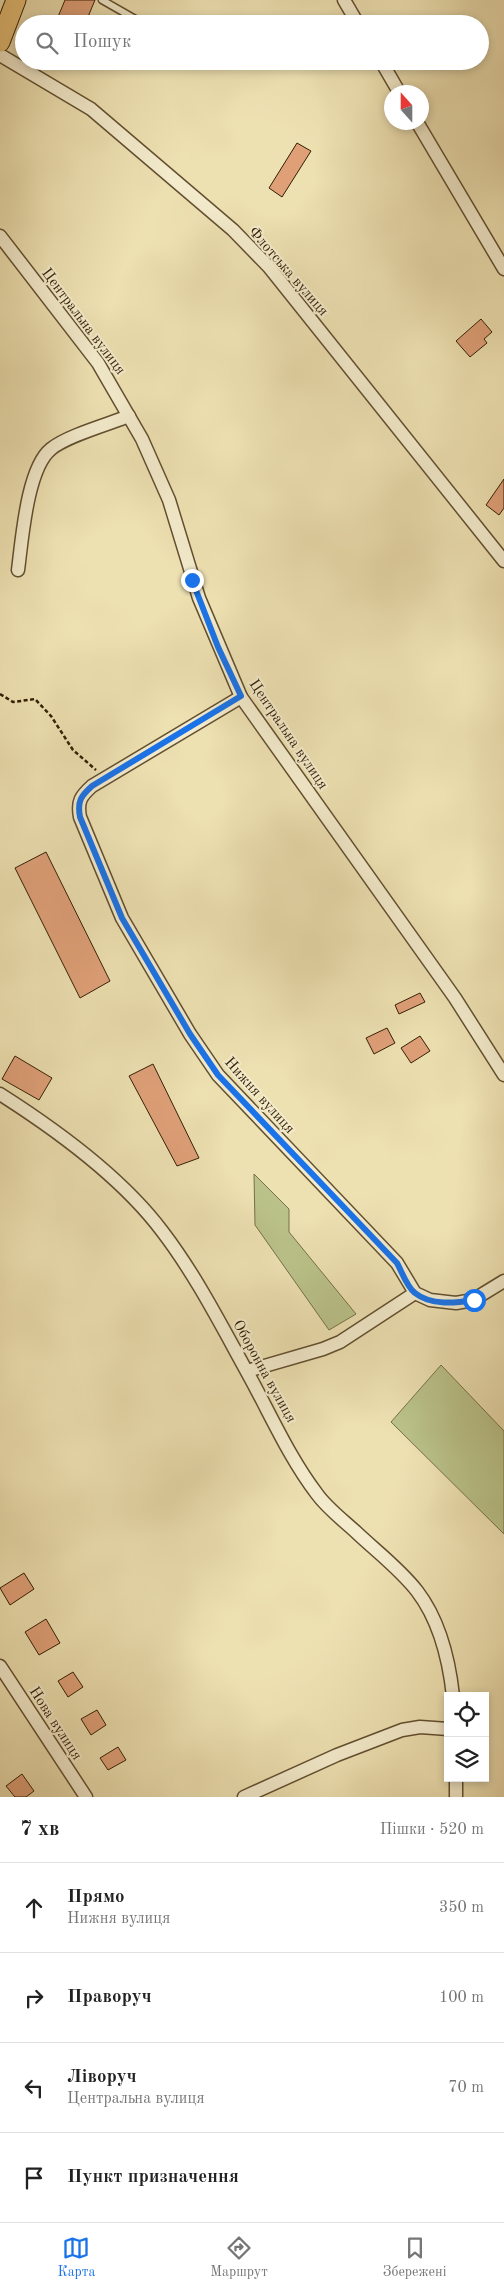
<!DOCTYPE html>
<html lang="uk">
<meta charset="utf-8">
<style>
body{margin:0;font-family:"Old Standard TT",serif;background:#f6f6f6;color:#222}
.controls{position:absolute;right:15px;bottom:15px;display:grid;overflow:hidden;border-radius:0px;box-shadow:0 2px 8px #0003}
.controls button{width:45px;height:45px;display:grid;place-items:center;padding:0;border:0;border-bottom:1px solid #e0e0e0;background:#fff;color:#222;font:25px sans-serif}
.compass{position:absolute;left:384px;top:85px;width:45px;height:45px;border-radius:50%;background:#fff;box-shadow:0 2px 8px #0003;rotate:339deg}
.stop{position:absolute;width:15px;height:15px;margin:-11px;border:4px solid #1a73e8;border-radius:50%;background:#fff}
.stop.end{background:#1a73e8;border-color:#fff;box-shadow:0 1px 5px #0008}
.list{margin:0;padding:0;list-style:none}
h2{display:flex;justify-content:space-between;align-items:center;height:65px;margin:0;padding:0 20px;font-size:21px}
h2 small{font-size:16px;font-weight:400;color:#767676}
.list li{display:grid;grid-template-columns:32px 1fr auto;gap:15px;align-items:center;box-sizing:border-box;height:90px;padding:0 20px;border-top:1px solid #e0e0e0}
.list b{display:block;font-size:19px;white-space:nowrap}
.list p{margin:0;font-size:16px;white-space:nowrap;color:#767676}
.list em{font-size:16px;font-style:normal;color:#767676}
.icon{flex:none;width:28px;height:28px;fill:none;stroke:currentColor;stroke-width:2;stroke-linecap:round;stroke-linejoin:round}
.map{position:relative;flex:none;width:504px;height:1797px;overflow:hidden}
.search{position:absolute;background:#fff;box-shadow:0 2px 8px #0003;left:15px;right:15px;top:15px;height:55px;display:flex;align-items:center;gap:12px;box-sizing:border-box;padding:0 18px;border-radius:28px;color:#767676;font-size:19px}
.sheet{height:425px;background:#fff}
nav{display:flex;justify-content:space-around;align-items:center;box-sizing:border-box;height:70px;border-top:1px solid #e0e0e0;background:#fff;font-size:14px;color:#767676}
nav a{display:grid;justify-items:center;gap:2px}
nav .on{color:#1a73e8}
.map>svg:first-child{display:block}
.green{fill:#bac28a;stroke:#767048}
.building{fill:#dfa078;stroke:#331f05}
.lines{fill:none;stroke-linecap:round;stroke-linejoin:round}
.lane-casing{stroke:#624f30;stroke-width:9}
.street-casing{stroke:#624f30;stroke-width:15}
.primary-casing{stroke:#331f05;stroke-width:21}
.path{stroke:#331f05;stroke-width:2.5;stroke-dasharray:4 2.5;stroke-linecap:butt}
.lane{stroke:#f3ebcc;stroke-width:6}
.street{stroke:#f3ebcc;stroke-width:12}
.primary{stroke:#e6c078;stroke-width:19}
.route{stroke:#1a73e8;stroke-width:6}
.labels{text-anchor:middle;stroke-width:4;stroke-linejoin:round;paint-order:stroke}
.street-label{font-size:15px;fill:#331f05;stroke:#f3ebcc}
</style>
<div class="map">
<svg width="504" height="1797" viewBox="0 0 504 1797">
<rect width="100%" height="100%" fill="#ede0b1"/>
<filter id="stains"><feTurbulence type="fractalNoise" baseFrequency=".004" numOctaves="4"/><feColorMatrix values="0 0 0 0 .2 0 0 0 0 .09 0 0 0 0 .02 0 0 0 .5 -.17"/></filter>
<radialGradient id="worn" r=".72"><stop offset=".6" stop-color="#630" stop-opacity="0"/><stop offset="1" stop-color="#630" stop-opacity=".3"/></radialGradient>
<!-- green -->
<g class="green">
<polygon points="254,1174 289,1209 289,1232 356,1314 329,1330 255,1225"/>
<polygon points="441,1365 504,1431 504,1534 391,1422"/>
</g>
<!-- building -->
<g class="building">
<polygon points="65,0 95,0 85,24 55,24"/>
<polygon points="297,143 311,151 282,197 269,188"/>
<polygon points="481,319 492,332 484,339 487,343 470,357 456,341"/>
<polygon points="504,479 504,508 499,515 486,505"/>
<polygon points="46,852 110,981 80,998 15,868"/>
<polygon points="420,993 425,1002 399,1014 395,1005"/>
<polygon points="387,1028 395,1043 374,1054 366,1038"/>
<polygon points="420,1036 430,1051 411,1063 401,1048"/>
<polygon points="15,1056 52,1078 39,1100 2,1079"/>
<polygon points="153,1064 199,1158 177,1166 129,1076"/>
<polygon points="24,1573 34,1589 10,1605 0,1588"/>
<polygon points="46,1619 60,1643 39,1655 25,1632"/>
<polygon points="73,1672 83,1687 68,1697 58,1681"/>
<polygon points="97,1710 106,1725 91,1735 81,1719"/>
<polygon points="118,1747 126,1760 108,1770 100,1758"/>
<polygon points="22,1774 34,1791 26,1797 15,1797 6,1786"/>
</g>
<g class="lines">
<!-- lane casing -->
<g class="lane-casing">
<polyline id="lane" points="102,0 144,24"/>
</g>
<!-- street casing -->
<g class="street-casing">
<g id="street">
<polyline points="344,0 358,24"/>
<polyline points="0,55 91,109 233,230 269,267 504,561"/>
<polyline points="381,61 399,92"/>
<polyline points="417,122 504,269"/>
<polyline points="0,236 98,363 142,439 169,500 199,598 241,697 455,998 504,1075"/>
<path d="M18,570C22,540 27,468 51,449C66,436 109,424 129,416"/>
<path d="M241,697L92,786C81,796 77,801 80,817L122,918L190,1034L218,1075L397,1263L415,1293L430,1300L456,1303L473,1300L504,1281"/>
<path d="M0,1094C55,1129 123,1179 162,1231C195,1274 220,1323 246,1370C269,1411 288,1456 317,1494C327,1508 343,1520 356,1532C376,1551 400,1569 417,1591C440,1621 449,1659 453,1696"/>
<polyline points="247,1371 323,1349 340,1342 415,1293"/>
<polyline points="0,1666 86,1797"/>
<polyline points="244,1797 337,1755 402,1730 420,1727 448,1729"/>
<polyline points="456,1797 456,1778"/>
</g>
</g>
<!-- primary casing -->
<g class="primary-casing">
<polyline id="primary" points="0,42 16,0"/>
</g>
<!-- path -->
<polyline class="path" points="0,694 13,702 35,699 51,716 73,750 96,770"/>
<!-- lane -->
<use href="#lane" class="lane"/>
<!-- street -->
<use href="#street" class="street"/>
<!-- primary -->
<use href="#primary" class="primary"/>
</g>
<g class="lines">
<!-- route -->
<path class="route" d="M192,580L218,647L241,696L92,786C81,796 77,801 80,817L122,918L190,1034L218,1075L397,1263C402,1272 407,1287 415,1293C431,1306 456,1303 474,1300"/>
</g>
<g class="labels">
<!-- street labels -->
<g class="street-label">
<text transform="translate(289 271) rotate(49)" y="5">Флотська вулиця</text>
<text transform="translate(84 321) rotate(53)" y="5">Центральна вулиця</text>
<text transform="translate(289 734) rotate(56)" y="5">Центральна вулиця</text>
<text transform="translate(260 1095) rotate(48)" y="5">Нижня вулиця</text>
<text transform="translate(265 1371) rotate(61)" y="5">Оборонна вулиця</text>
<text transform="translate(56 1723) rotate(57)" y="5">Нова вулиця</text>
</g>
</g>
<rect width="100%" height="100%" filter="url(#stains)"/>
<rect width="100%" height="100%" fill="url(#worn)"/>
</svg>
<div class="controls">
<button><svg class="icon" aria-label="locate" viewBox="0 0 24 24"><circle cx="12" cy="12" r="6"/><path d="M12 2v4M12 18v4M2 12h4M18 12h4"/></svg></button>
<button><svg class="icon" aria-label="layers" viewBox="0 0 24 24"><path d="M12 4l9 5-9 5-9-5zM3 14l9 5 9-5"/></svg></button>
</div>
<svg class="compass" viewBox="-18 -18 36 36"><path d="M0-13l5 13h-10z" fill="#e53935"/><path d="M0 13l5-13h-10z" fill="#767676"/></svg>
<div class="stop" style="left:474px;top:1300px"></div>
<div class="stop end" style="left:192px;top:580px"></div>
<div class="search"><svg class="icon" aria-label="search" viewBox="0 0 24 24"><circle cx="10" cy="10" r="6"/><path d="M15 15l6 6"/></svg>Пошук</div>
</div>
<section class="sheet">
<h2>7 хв<small>Пішки · 520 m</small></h2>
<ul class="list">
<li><svg class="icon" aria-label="ahead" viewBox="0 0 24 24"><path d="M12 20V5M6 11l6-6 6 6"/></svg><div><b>Прямо</b><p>Нижня вулиця</p></div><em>350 m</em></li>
<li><svg class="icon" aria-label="right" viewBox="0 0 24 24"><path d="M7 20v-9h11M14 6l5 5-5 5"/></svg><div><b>Праворуч</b></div><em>100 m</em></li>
<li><svg class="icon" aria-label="left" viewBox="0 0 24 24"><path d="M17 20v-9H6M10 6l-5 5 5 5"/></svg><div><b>Ліворуч</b><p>Центральна вулиця</p></div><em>70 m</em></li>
<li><svg class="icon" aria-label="arrive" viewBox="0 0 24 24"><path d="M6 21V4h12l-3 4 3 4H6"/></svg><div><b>Пункт призначення</b></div></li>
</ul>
</section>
<nav>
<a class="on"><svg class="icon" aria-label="map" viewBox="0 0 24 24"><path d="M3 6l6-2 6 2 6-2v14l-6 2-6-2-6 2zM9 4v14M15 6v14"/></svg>Карта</a>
<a><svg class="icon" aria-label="directions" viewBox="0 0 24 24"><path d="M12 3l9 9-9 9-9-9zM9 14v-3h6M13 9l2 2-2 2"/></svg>Маршрут</a>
<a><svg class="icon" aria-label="saved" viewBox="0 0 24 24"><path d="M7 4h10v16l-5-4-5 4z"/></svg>Збережені</a>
</nav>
